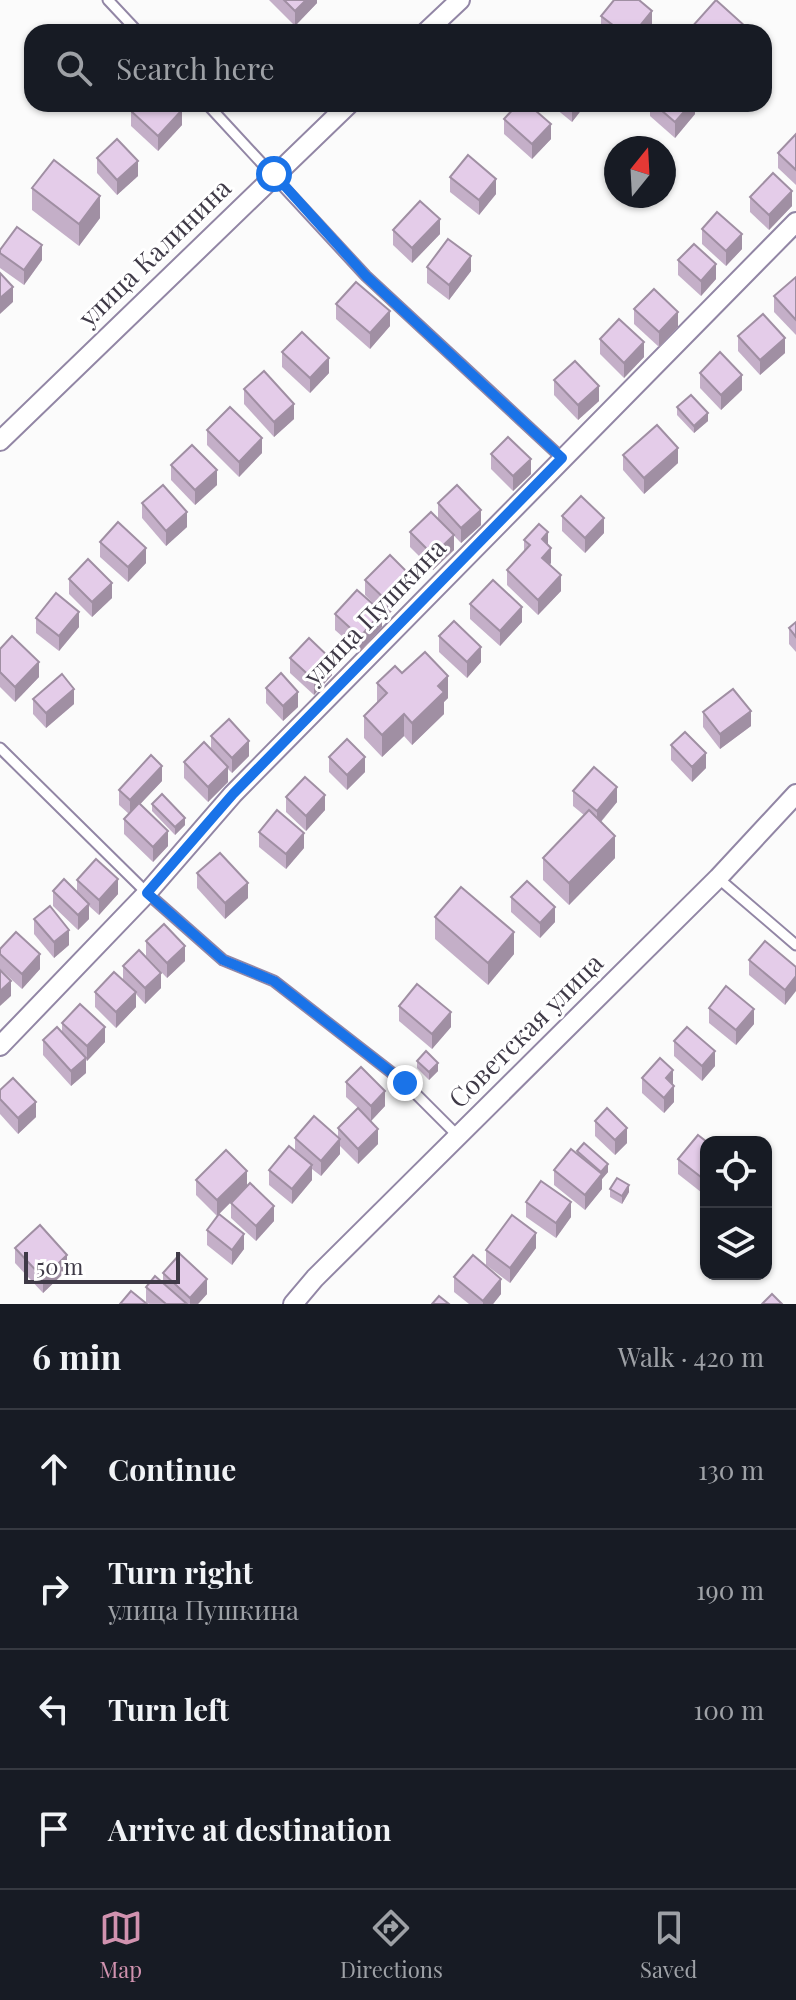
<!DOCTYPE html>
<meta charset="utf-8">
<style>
body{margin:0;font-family:"Playfair Display",serif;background:#20242c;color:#f1f3f6}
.controls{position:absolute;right:24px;bottom:24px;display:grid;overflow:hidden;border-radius:16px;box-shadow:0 2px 6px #0004}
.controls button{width:72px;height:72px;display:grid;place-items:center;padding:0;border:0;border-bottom:2px solid #363941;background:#171b24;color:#f1f3f6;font:40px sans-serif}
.compass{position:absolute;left:604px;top:136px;width:72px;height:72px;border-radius:50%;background:#171b24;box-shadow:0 2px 6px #0004;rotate:18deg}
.scale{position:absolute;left:24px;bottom:20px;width:156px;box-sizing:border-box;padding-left:8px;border:4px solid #3f3a47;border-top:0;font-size:22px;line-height:28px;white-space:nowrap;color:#3f3a47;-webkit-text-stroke:6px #fff;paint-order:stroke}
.stop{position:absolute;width:24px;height:24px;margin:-18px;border:6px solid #1a73e8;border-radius:50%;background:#fff}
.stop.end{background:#1a73e8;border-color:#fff;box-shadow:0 2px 8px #0008}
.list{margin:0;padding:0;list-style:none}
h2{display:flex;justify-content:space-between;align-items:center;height:104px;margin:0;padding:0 32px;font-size:34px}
h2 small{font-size:26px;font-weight:400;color:#9ea1a6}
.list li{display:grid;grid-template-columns:52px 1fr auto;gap:24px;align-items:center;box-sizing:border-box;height:120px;padding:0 32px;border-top:2px solid #363941}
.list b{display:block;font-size:30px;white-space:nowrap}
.list p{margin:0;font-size:26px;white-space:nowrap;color:#9ea1a6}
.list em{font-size:26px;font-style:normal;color:#9ea1a6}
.icon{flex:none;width:44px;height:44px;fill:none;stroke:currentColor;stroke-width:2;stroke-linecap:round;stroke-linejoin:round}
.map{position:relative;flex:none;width:796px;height:1304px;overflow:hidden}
.search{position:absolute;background:#171b24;box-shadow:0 2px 6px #0004;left:24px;right:24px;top:24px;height:88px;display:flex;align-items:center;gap:20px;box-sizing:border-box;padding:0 28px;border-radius:24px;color:#9ea1a6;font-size:30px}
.sheet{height:584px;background:#171b24}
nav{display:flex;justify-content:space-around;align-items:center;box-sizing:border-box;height:112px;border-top:2px solid #363941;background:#171b24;font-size:22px;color:#9ea1a6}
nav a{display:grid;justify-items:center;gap:4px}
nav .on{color:#d192af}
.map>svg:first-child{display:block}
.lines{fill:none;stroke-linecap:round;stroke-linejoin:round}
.lane-casing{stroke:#9286a5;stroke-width:13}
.street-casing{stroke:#9286a5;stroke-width:22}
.lane{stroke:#fff;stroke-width:9}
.street{stroke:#fff;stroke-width:18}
.wall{fill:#c4afc8}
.shaded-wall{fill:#a08fa3}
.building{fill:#e4cce9;stroke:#a08fa3;stroke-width:2}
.route{stroke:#1a73e8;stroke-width:10}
.labels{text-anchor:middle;stroke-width:6;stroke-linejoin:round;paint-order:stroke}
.street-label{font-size:26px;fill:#3f3a47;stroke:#fff}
</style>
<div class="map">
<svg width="796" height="1304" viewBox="0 0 796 1304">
<rect width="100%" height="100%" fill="#fbfbfb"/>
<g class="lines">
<!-- lane casing -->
<g class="lane-casing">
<g id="lane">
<polyline points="108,0 138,32"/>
<polyline points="207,104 366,276 562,458"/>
<polyline points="0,748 147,893 223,960 274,981 405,1083 458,1136"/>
<polyline points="718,878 796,945"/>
</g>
</g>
<!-- street casing -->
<g class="street-casing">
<g id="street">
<polyline points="426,32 460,0"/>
<polyline points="0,441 349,104"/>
<polyline points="0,1046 147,893 233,794 796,222"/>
<polyline points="293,1304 315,1278 718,878 796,794"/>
</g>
</g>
<!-- lane -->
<use href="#lane" class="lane"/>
<!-- street -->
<use href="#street" class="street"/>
</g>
<!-- wall -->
<g class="wall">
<polygon points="269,0 317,0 317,3 295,26"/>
<polygon points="601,16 652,26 647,32 603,32 601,31"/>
<polygon points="550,104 586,104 572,122"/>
<polygon points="650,104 695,104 695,114 675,138 650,116"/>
<polygon points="131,111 182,125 158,151 131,126"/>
<polygon points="504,119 551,139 532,159 504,134"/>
<polygon points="796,134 796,185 778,168 778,153"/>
<polygon points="97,158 138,176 117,195 97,173"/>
<polygon points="450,177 496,194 479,215 450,192"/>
<polygon points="32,188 100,218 79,246 32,210"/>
<polygon points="750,197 792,206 769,230 750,212"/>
<polygon points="702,229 742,249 726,266 702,244"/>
<polygon points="393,230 440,234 412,263 393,245"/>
<polygon points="0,250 42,260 24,285 0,268"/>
<polygon points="678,260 716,279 701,296 678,275"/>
<polygon points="427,267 471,271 449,300 427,283"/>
<polygon points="796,277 796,335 774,312 774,296"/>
<polygon points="336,304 390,326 370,349 336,319"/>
<polygon points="634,309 678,327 659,347 634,324"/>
<polygon points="738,336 785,353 760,375 738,351"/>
<polygon points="600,339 644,357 624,378 600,354"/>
<polygon points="282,352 329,373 310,393 282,367"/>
<polygon points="700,373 742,390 721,410 700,388"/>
<polygon points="554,380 599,401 578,420 554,395"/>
<polygon points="244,389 294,419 274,437 244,404"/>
<polygon points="677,407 708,421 694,433 677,415"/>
<polygon points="207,430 262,453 239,477 207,445"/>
<polygon points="491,454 531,474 513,491 491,469"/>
<polygon points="623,455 678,463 644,494 623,470"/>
<polygon points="171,465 217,485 195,505 171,480"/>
<polygon points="142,503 187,527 166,546 142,518"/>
<polygon points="438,503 481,525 461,543 438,519"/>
<polygon points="562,516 604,533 585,553 562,531"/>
<polygon points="410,532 454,550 433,570 410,547"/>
<polygon points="524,540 548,545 551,563 549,565 561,591 538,615 507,585 507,570 524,552"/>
<polygon points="100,542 146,563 128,582 100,557"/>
<polygon points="69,579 112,598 92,617 69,594"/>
<polygon points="365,580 411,591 387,616 382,612 382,627 360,652 335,630 335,614 380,610 365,595"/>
<polygon points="470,604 522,622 500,646 470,619"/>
<polygon points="36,618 79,627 59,651 36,633"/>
<polygon points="796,622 796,652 789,644 789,628"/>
<polygon points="439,636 481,662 467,678 439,652"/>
<polygon points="0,649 39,677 15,702 0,687"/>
<polygon points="290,658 332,675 314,695 290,673"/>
<polygon points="402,673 448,698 444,702 444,714 412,745 404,736 382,757 364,738 364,716 377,703 377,683"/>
<polygon points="266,688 298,707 283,721 266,703"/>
<polygon points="33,699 74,704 46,728 33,714"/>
<polygon points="703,712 751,726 720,749 703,727"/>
<polygon points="211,736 249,756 232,773 228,769 228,782 208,802 184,778 184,762 211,749"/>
<polygon points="671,745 706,768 692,782 671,760"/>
<polygon points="329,757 365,772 347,790 329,772"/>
<polygon points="162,781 140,804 168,846 153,862 124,834 124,819 129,814 119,805 119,790"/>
<polygon points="573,791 617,802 601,822 615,858 569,905 543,880 543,858 584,815 573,806"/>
<polygon points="286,797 325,810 306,831 286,812"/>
<polygon points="152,804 185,825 175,835 152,811"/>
<polygon points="259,832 304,848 286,869 259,847"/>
<polygon points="197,873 248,898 225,919 197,888"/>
<polygon points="77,880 118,894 99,915 89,906 89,919 78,930 53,906 53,891 77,892"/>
<polygon points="511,897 555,922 540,938 511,912"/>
<polygon points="435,917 514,954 488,985 435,939"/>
<polygon points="34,919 69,945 54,958 34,934"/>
<polygon points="146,941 185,961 167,978 146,956"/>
<polygon points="0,949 40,969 22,989 0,969"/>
<polygon points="749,960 796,967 785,1005 749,975"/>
<polygon points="123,966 161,988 145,1004 136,994 136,1007 116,1028 95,1007 95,992 123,980"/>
<polygon points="399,1006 451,1027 432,1049 399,1021"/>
<polygon points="709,1008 754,1024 736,1045 709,1023"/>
<polygon points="62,1023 105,1042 87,1061 86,1060 86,1073 71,1086 43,1055 43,1040 62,1032"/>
<polygon points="674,1041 715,1066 702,1081 674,1056"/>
<polygon points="417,1061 438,1071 429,1080 417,1068"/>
<polygon points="642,1078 673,1085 674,1102 664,1113 642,1093"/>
<polygon points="346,1082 385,1106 371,1121 378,1144 358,1164 340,1146 340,1154 321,1176 312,1169 312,1180 292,1204 269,1185 269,1170 295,1151 295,1138 338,1137 338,1128 358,1108 346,1097"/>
<polygon points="0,1090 36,1117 18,1134 0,1114"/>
<polygon points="595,1121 627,1143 615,1155 595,1136"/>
<polygon points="706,1142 706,1196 678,1174 678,1159"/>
<polygon points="577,1151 608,1172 602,1179 602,1189 585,1210 554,1185 554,1170 577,1154"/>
<polygon points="196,1180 247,1186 217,1216 196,1195"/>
<polygon points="610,1189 629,1192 622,1204 610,1197"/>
<polygon points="526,1202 571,1217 556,1238 526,1217"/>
<polygon points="231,1203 274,1221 256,1241 231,1218"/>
<polygon points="207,1230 244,1249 232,1265 207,1245"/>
<polygon points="15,1248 67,1270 43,1293 15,1263"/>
<polygon points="536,1248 510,1283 486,1265 486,1250"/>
<polygon points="163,1273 207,1294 198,1304 149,1304 146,1302 146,1287 163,1283"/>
<polygon points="454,1277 501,1294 493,1304 469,1304 454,1292"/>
</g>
<!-- shaded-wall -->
<g class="shaded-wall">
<polygon points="306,0 317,0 317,3 295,26 295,11"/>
<polygon points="652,11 652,26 647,32 635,32"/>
<polygon points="574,104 586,104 572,122 572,107"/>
<polygon points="691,104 695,104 695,114 675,138 675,122"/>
<polygon points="182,110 182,125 158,151 158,136"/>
<polygon points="551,124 551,139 532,159 532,144"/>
<polygon points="138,161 138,176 117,195 117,180"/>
<polygon points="496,179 496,194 479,215 479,200"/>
<polygon points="792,191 792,206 769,230 769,215"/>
<polygon points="100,196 100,218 79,246 79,224"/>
<polygon points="440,219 440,234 412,263 412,248"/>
<polygon points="742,234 742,249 726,266 726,251"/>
<polygon points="42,245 42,260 24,285 24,270"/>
<polygon points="471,256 471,271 449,300 449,285"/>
<polygon points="716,264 716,279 701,296 701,281"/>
<polygon points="13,287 13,302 0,314 0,298"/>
<polygon points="390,311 390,326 370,349 370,333"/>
<polygon points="678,312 678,327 659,347 659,332"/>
<polygon points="785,338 785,353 760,375 760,360"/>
<polygon points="644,342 644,357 624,378 624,363"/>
<polygon points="329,358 329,373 310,393 310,378"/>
<polygon points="742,375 742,390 721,410 721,395"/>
<polygon points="599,386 599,401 578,420 578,405"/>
<polygon points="294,404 294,419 274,437 274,422"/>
<polygon points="708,413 708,421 694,433 694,426"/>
<polygon points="262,438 262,453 239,477 239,462"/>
<polygon points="678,448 678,463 644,494 644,478"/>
<polygon points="531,459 531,474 513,491 513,476"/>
<polygon points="217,470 217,485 195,505 195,490"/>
<polygon points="481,510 481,525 461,543 461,528"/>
<polygon points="187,512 187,527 166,546 166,531"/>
<polygon points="604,518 604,533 585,553 585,538"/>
<polygon points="548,532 548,548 542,539"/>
<polygon points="454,535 454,550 433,570 433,555"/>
<polygon points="146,548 146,563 128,582 128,567"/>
<polygon points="551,548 551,563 542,573 542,558"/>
<polygon points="561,575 561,591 538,615 538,600"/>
<polygon points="411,576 411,591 387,616 387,601"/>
<polygon points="112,583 112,598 92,617 92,602"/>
<polygon points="522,607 522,622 500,646 500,631"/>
<polygon points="79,612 79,627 59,651 59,636"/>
<polygon points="382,612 382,627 360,652 360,637"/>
<polygon points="481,647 481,662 467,678 467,662"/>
<polygon points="332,660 332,675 314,695 314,680"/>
<polygon points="39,662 39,677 15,702 15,687"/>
<polygon points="448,676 448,698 444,702 444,714 412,745 412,723 438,686"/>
<polygon points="74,689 74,704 46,728 46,713"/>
<polygon points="298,692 298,707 283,721 283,706"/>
<polygon points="751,711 751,726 720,749 720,734"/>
<polygon points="404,714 404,736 382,757 382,735"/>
<polygon points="249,741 249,756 232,773 232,758"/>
<polygon points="706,753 706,768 692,782 692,767"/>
<polygon points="365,757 365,772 347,790 347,775"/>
<polygon points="162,766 162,781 130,815 130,800"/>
<polygon points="228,767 228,782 208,802 208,787"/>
<polygon points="617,787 617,802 597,826 597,811"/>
<polygon points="325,795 325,810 306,831 306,816"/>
<polygon points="185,818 185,825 175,835 175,827"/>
<polygon points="168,831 168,846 153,862 153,847"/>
<polygon points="304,833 304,848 286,869 286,854"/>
<polygon points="615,836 615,858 569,905 569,883"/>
<polygon points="118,879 118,894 99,915 99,900"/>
<polygon points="248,883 248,898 225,919 225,903"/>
<polygon points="89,904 89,919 78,930 78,915"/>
<polygon points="555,907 555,922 540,938 540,923"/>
<polygon points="69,930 69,945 54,958 54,942"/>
<polygon points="514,932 514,954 488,985 488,963"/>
<polygon points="185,946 185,961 167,978 167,963"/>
<polygon points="40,954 40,969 22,989 22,974"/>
<polygon points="161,973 161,988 145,1004 145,988"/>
<polygon points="796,976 796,991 785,1005 785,990"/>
<polygon points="11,981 11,996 0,1006 0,991"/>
<polygon points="136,992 136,1007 116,1028 116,1012"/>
<polygon points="754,1009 754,1024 736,1045 736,1030"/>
<polygon points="451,1012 451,1027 432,1049 432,1034"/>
<polygon points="105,1027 105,1042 87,1061 87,1046"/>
<polygon points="715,1051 715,1066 702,1081 702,1066"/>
<polygon points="86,1058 86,1073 71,1086 71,1071"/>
<polygon points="438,1063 438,1071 429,1080 429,1072"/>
<polygon points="673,1070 673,1085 666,1078"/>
<polygon points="674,1086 674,1102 664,1113 664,1098"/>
<polygon points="385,1091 385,1106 371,1121 371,1106"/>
<polygon points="36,1102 36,1117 18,1134 18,1118"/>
<polygon points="627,1128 627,1143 615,1155 615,1140"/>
<polygon points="378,1129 378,1144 358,1164 358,1149"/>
<polygon points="340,1139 340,1154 321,1176 321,1161"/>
<polygon points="608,1164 608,1172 602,1179 602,1189 585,1210 585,1195"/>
<polygon points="312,1165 312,1180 292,1204 292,1189"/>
<polygon points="247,1171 247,1186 217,1216 217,1200"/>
<polygon points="629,1185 629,1192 622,1204 622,1196"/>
<polygon points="571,1202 571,1217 556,1238 556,1223"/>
<polygon points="274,1206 274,1221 256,1241 256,1226"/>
<polygon points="536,1233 536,1248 510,1283 510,1268"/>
<polygon points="244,1234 244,1249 232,1265 232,1250"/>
<polygon points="67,1255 67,1270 43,1293 43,1278"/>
<polygon points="207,1279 207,1294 198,1304 190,1304 190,1298"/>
<polygon points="501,1279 501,1294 493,1304 483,1304 483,1301"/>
</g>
<!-- building -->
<g class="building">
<polygon points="284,0 306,0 295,11"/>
<polygon points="614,0 639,0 652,11 635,32 622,32 601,16"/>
<polygon points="716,0 746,27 742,32 694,32 690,29"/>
<polygon points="137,104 176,104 182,110 158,136 131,111"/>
<polygon points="518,104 528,104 551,124 532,144 504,119"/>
<polygon points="654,104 691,104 675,122"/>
<polygon points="796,134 796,170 778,153"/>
<polygon points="117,139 138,161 117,180 97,158"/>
<polygon points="468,155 496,179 479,200 450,177"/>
<polygon points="54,160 100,196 79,224 32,188"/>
<polygon points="773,173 792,191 769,215 750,197"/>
<polygon points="420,201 440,219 412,248 393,230"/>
<polygon points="717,212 742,234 726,251 702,229"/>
<polygon points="17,227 42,245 24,270 0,253 0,250"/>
<polygon points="448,239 471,256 449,285 427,267"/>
<polygon points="694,244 716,264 701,281 678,260"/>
<polygon points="0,273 13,287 0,298"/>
<polygon points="796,277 796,320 774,296"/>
<polygon points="356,282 390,311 370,333 336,304"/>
<polygon points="654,289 678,312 659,332 634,309"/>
<polygon points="763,314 785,338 760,360 738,336"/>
<polygon points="619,319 644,342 624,363 600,339"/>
<polygon points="302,332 329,358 310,378 282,352"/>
<polygon points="720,352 742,375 721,395 700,373"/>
<polygon points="575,361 599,386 578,405 554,380"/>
<polygon points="264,371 294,404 274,422 244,389"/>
<polygon points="691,395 708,413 694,426 677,407"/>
<polygon points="230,407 262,438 239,462 207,430"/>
<polygon points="657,425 678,448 644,478 623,455"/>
<polygon points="508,437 531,459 513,476 491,454"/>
<polygon points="192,445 217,470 195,490 171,465"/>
<polygon points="163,485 187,512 166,531 142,503"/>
<polygon points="457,485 481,510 461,528 438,503"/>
<polygon points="581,496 604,518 585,538 562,516"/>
<polygon points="431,512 454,535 433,555 410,532"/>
<polygon points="118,522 146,548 128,567 100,542"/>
<polygon points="539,524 548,532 542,539 551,548 542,558 561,575 538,600 507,570 530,545 524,540"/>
<polygon points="390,555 411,576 387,601 365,580"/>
<polygon points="88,559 112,583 92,602 69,579"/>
<polygon points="493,580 522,607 500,631 470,604"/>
<polygon points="357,590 382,612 360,637 335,614"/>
<polygon points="56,593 79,612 59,636 36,618"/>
<polygon points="454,621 481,647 467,662 439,636"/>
<polygon points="796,622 796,637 789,628"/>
<polygon points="12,636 39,662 15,687 0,672 0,649"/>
<polygon points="309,638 332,660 314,680 290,658"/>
<polygon points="425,652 448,676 438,686 444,692 412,723 404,714 382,735 364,716 387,693 377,683 395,666 402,673"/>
<polygon points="281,673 298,692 283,706 266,688"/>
<polygon points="62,674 74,689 46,713 33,699"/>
<polygon points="733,689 751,711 720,734 703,712"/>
<polygon points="229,719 249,741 232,758 211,736"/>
<polygon points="685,732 706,753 692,767 671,745"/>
<polygon points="347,739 365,757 347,775 329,757"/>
<polygon points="204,742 228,767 208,787 184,762"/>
<polygon points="151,755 162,766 130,800 119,790"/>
<polygon points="594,767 617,787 597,811 573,791"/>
<polygon points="305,777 325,795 306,816 286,797"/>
<polygon points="162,794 185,818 175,827 152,804"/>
<polygon points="139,803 168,831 153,847 124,819"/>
<polygon points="277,810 304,833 286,854 259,832"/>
<polygon points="589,810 615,836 569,883 543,858"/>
<polygon points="220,853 248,883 225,903 197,873"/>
<polygon points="96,859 118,879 99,900 77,880"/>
<polygon points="64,879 89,904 78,915 53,891"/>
<polygon points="527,881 555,907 540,923 511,897"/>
<polygon points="461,887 514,932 488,963 435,917"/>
<polygon points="50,906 69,930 54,942 34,919"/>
<polygon points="164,924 185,946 167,963 146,941"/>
<polygon points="16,932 40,954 22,974 0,954 0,949"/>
<polygon points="765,941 796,967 796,976 785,990 749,960"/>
<polygon points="139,950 161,973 145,988 123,966"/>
<polygon points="0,970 11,981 0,991"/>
<polygon points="114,972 136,992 116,1012 95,992"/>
<polygon points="417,984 451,1012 432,1034 399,1006"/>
<polygon points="726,986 754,1009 736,1030 709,1008"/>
<polygon points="80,1004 105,1027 87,1046 62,1023"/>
<polygon points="57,1027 86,1058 71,1071 43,1040"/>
<polygon points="687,1027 715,1051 702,1066 674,1041"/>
<polygon points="426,1051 438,1063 429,1072 417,1061"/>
<polygon points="660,1058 673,1070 666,1078 674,1086 664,1098 642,1078"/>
<polygon points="361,1067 385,1091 371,1106 346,1082"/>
<polygon points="13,1078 36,1102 18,1118 0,1099 0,1090"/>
<polygon points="358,1108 378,1129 358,1149 338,1128"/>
<polygon points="607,1108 627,1128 615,1140 595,1121"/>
<polygon points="314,1116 340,1139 321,1161 295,1138"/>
<polygon points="698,1135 707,1142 706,1181 678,1159"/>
<polygon points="584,1143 608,1164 601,1172 577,1151"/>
<polygon points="289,1146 312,1165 292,1189 269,1170"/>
<polygon points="571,1149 602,1174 585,1195 554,1170"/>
<polygon points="226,1150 247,1171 217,1200 196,1180"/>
<polygon points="617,1178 629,1185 622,1196 610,1189"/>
<polygon points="541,1181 571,1202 556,1223 526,1202"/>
<polygon points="250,1183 274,1206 256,1226 231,1203"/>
<polygon points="219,1214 244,1234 232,1250 207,1230"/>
<polygon points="512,1215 536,1233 510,1268 486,1250"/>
<polygon points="40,1225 67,1255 43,1278 15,1248"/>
<polygon points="180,1254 207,1279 190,1298 163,1273"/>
<polygon points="473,1255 501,1279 483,1301 454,1277"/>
<polygon points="155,1276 187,1304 166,1304 146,1287"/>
<polygon points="131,1291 147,1304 120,1304"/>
<polygon points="772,1294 782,1304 762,1304"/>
<polygon points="439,1296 449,1304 432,1304"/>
</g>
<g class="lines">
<!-- route -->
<polyline class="route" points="274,174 366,276 562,458 233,794 147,893 223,960 274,981 405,1083"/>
</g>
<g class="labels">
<!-- street labels -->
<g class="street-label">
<text transform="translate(155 253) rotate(-44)" y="9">улица Калинина</text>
<text transform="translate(375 612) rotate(-46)" y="9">улица Пушкина</text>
<text transform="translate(526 1031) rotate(-45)" y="9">Советская улица</text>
</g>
</g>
</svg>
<div class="controls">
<button><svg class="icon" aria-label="locate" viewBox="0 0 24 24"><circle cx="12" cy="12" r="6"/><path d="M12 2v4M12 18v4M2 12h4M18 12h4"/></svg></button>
<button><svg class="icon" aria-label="layers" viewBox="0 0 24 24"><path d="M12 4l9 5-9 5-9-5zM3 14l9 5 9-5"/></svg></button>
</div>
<svg class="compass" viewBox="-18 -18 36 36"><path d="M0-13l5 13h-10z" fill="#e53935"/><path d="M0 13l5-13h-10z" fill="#9ea1a6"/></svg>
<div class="scale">50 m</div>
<div class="stop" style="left:274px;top:174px"></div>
<div class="stop end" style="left:405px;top:1083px"></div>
<div class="search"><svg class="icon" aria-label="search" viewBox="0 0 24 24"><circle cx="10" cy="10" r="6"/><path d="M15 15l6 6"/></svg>Search here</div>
</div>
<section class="sheet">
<h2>6 min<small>Walk · 420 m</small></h2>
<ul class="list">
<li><svg class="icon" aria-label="ahead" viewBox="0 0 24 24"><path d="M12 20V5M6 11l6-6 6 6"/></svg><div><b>Continue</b></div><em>130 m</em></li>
<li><svg class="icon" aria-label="right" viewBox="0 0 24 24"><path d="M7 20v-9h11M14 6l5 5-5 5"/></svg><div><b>Turn right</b><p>улица Пушкина</p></div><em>190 m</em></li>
<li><svg class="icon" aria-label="left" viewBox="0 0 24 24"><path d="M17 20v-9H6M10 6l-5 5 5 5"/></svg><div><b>Turn left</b></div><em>100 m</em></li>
<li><svg class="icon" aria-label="arrive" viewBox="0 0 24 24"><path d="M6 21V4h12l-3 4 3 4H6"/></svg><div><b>Arrive at destination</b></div></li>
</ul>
</section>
<nav>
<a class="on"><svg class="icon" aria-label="map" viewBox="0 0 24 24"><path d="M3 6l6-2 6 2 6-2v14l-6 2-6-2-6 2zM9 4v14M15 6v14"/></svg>Map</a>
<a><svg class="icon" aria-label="directions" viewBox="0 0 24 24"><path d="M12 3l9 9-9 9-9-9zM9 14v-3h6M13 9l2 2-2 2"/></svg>Directions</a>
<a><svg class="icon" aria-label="saved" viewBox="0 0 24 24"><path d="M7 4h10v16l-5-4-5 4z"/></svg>Saved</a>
</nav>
